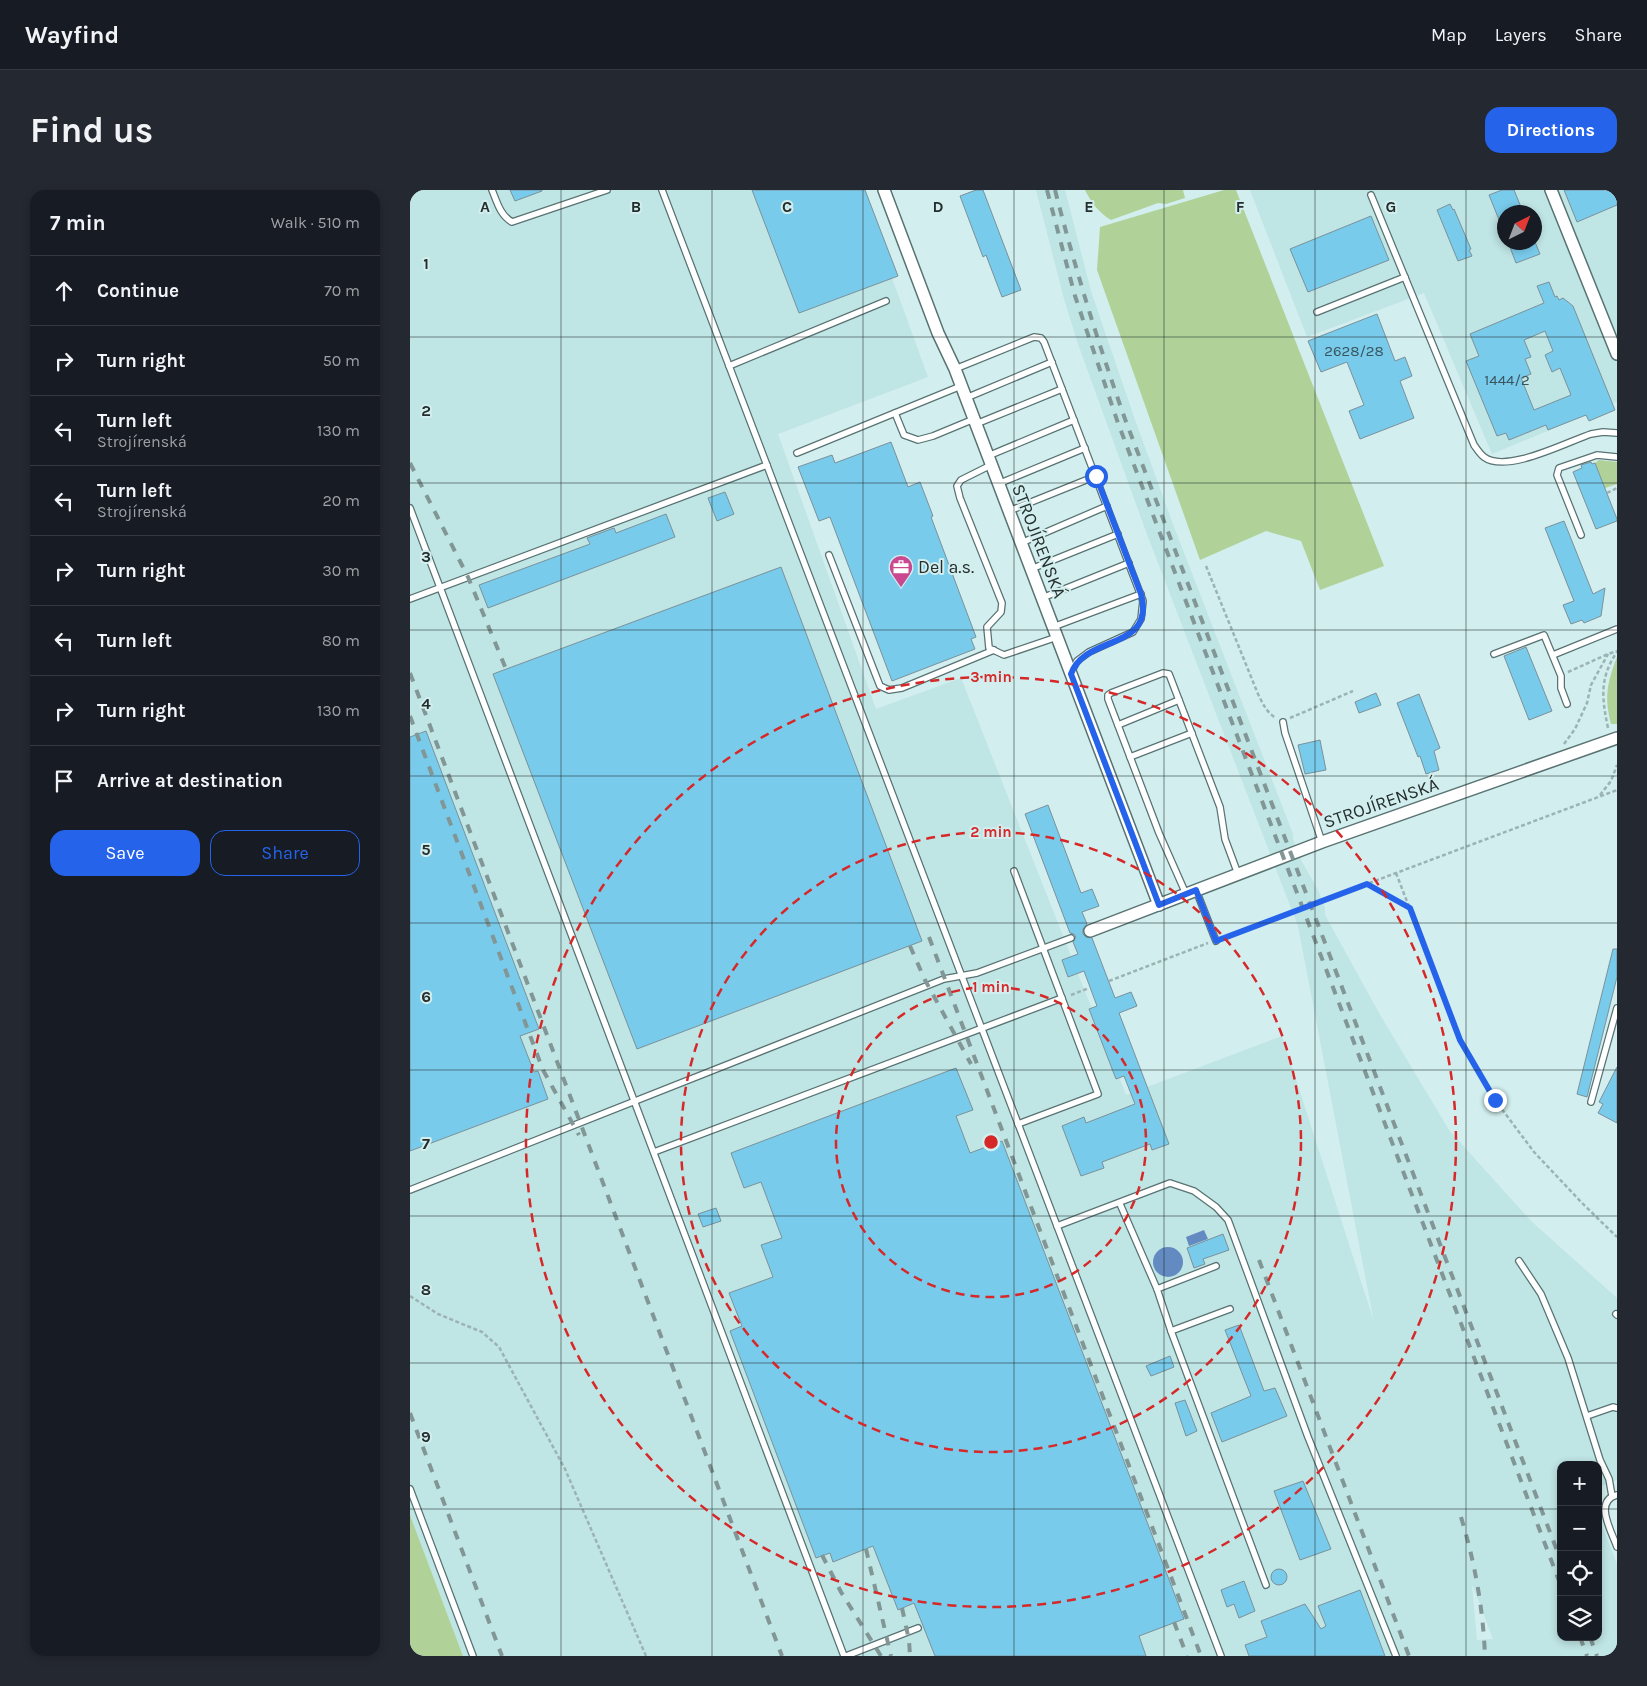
<!DOCTYPE html>
<meta charset="utf-8">
<style>
body{margin:0;font-family:Karla,sans-serif;background:#242831;color:#f1f3f6}
.controls{position:absolute;right:15px;bottom:15px;display:grid;overflow:hidden;border-radius:10px;box-shadow:0 2px 8px #0003}
.controls button{width:45px;height:45px;display:grid;place-items:center;padding:0;border:0;border-bottom:1px solid #363941;background:#171b24;color:#f1f3f6;font:25px sans-serif}
.compass{position:absolute;left:1087px;top:15px;width:45px;height:45px;border-radius:50%;background:#171b24;box-shadow:0 2px 8px #0003;rotate:42deg}
.stop{position:absolute;width:15px;height:15px;margin:-11px;border:4px solid #2563eb;border-radius:50%;background:#fff}
.stop.end{background:#2563eb;border-color:#fff;box-shadow:0 1px 5px #0008}
.list{margin:0;padding:0;list-style:none}
h2{display:flex;justify-content:space-between;align-items:center;height:65px;margin:0;padding:0 20px;font-size:21px}
h2 small{font-size:16px;font-weight:400;color:#9ea1a6}
.list li{display:grid;grid-template-columns:32px 1fr auto;gap:15px;align-items:center;box-sizing:border-box;height:70px;padding:0 20px;border-top:1px solid #363941}
.list b{display:block;font-size:19px;white-space:nowrap}
.list p{margin:0;font-size:16px;white-space:nowrap;color:#9ea1a6}
.list em{font-size:16px;font-style:normal;color:#9ea1a6}
.actions{display:flex;gap:10px;padding:15px 20px}
.actions a{flex:1;padding:11px 0;border:1px solid #2563eb;border-radius:15px;text-align:center;font-size:18px;color:#2563eb}
.actions .main{background:#2563eb;color:#fff}
.icon{flex:none;width:28px;height:28px;fill:none;stroke:currentColor;stroke-width:2;stroke-linecap:round;stroke-linejoin:round}
.map{position:relative;flex:none;width:1207px;height:1466px;overflow:hidden;border-radius:15px}
header{display:flex;align-items:center;gap:30px;box-sizing:border-box;height:70px;padding:0 25px;background:#171b24;border-bottom:1px solid #363941}
header strong{font-size:24px}
nav{display:flex;gap:28px;margin-inline-start:auto;font-size:18px}
.intro{display:flex;align-items:center;justify-content:space-between;box-sizing:border-box;height:120px;padding:0 30px}
h1{margin:0;font-size:35px}
.button{padding:12px 22px;border-radius:15px;background:#2563eb;color:#fff;font-size:18px;font-weight:700}
main{display:flex;gap:30px;padding:0 30px}
aside{flex:1;background:#171b24;border-radius:15px;box-shadow:0 2px 8px #0003}
.map>svg:first-child{display:block}
.built{fill:#bfe5e4;fill-rule:evenodd}
.green{fill:#b0d299}
.water{fill:#648bc1}
.building{fill:#79cbec;stroke:#7a919a;fill-rule:evenodd}
.lines{fill:none;stroke-linecap:round;stroke-linejoin:round}
.service-casing{stroke:#597272;stroke-width:8}
.minor-casing{stroke:#597272;stroke-width:14}
.path{stroke:#9cb3b3;stroke-width:2.5;stroke-dasharray:4 2.5;stroke-linecap:butt}
.service{stroke:#fff;stroke-width:5.5}
.minor{stroke:#fff;stroke-width:11}
.rail{stroke:#819695;stroke-width:4;stroke-dasharray:9 9;stroke-linecap:butt}
.route{stroke:#2563eb;stroke-width:6}
.grid{fill:none;stroke:#232e2d;stroke-width:1;stroke-opacity:0.55}
.ring{fill:none;stroke:#d62828;stroke-width:2.5;stroke-dasharray:9 6}
.labels{text-anchor:middle;stroke-width:4;stroke-linejoin:round;paint-order:stroke}
.number-label{font-size:15px;fill:#38555d}
.street-label{font-size:18px;fill:#232e2d;stroke:#d2eeee}
.poi-label{font-size:18px;fill:#232e2d;stroke:#d2eeee;text-anchor:start}
.grid-label{font-size:16px;text-anchor:middle;font-weight:bold;fill:#232e2d;stroke:#d2eeee;stroke-width:4;stroke-linejoin:round;paint-order:stroke}
.centre{fill:#d62828;stroke:#d2eeee;stroke-width:2.5}
.ring-label{font-size:15px;text-anchor:middle;font-weight:bold;fill:#d62828;stroke:#d2eeee;stroke-width:4;stroke-linejoin:round;paint-order:stroke}
</style>
<header>
<strong>Wayfind</strong>
<nav><a>Map</a><a>Layers</a><a>Share</a></nav>
</header>
<div class="intro"><h1>Find us</h1><a class="button">Directions</a></div>
<main>
<aside>
<h2>7 min<small>Walk · 510 m</small></h2>
<ul class="list">
<li><svg class="icon" aria-label="ahead" viewBox="0 0 24 24"><path d="M12 20V5M6 11l6-6 6 6"/></svg><div><b>Continue</b></div><em>70 m</em></li>
<li><svg class="icon" aria-label="right" viewBox="0 0 24 24"><path d="M7 20v-9h11M14 6l5 5-5 5"/></svg><div><b>Turn right</b></div><em>50 m</em></li>
<li><svg class="icon" aria-label="left" viewBox="0 0 24 24"><path d="M17 20v-9H6M10 6l-5 5 5 5"/></svg><div><b>Turn left</b><p>Strojírenská</p></div><em>130 m</em></li>
<li><svg class="icon" aria-label="left" viewBox="0 0 24 24"><path d="M17 20v-9H6M10 6l-5 5 5 5"/></svg><div><b>Turn left</b><p>Strojírenská</p></div><em>20 m</em></li>
<li><svg class="icon" aria-label="right" viewBox="0 0 24 24"><path d="M7 20v-9h11M14 6l5 5-5 5"/></svg><div><b>Turn right</b></div><em>30 m</em></li>
<li><svg class="icon" aria-label="left" viewBox="0 0 24 24"><path d="M17 20v-9H6M10 6l-5 5 5 5"/></svg><div><b>Turn left</b></div><em>80 m</em></li>
<li><svg class="icon" aria-label="right" viewBox="0 0 24 24"><path d="M7 20v-9h11M14 6l5 5-5 5"/></svg><div><b>Turn right</b></div><em>130 m</em></li>
<li><svg class="icon" aria-label="arrive" viewBox="0 0 24 24"><path d="M6 21V4h12l-3 4 3 4H6"/></svg><div><b>Arrive at destination</b></div></li>
</ul>
<div class="actions"><a class="main">Save</a><a>Share</a></div>
</aside>
<div class="map">
<svg width="1207" height="1466" viewBox="0 0 1207 1466">
<rect width="100%" height="100%" fill="#d2eeee"/>
<!-- built -->
<g class="built">
<path d="M0,0H450L518,187L368,244L466,519L551,488L716,905L872,846L964,1132L888,736L738,347L668,154L654,109L626,0H655L681,101L724,227L764,337L883,644V649L892,672L908,700L915,718V725L969,823L1039,940L1121,1031L1207,1108V1290L1188,1297V1275H1151V1447H1188V1325L1207,1374V1466H53L0,1325ZM1062,1396H1063L1083,1449L1067,1450Z"/>
<path d="M840,0H1207V212L1082,264L1014,103L897,147ZM1094,22H1124V52H1094Z"/>
</g>
<!-- green -->
<g class="green">
<path d="M675,0H773L775,8L756,14L748,13L701,30C689,23 681,12 675,0Z"/>
<polygon points="814,0 826,0 974,376 910,400 891,351 856,341 790,370 687,80 690,37"/>
<polygon points="1189,270 1207,272 1207,294 1195,298 1185,273"/>
<path d="M1207,467V534H1201C1194,507 1197,493 1207,467Z"/>
<polygon points="0,1325 53,1466 0,1466"/>
</g>
<!-- water -->
<g class="water">
<polygon points="794,1040 798,1049 779,1056 776,1047"/>
<circle cx="758" cy="1072" r="15"/>
</g>
<!-- building -->
<g class="building">
<polygon points="100,0 132,0 132,1 105,11"/>
<polygon points="342,0 455,0 488,86 389,123"/>
<polygon points="566,0 573,0 611,100 592,107 576,65 573,67 550,6"/>
<polygon points="1092,0 1104,0 1113,22 1094,22 1094,42 1079,5"/>
<polygon points="1154,0 1207,0 1207,15 1167,32"/>
<polygon points="1040,14 1043,20 1044,19 1061,59 1059,60 1062,66 1048,71 1027,20"/>
<polygon points="961,26 979,70 898,102 880,59"/>
<polygon points="1098,52 1125,52 1130,64 1106,73"/>
<path d="M1139,92L1145,107L1147,106L1149,110L1153,108L1163,116L1205,220L1179,231L1176,225L1138,240L1136,235L1099,250L1096,243L1087,246L1056,171L1069,166L1060,144L1134,113L1127,96ZM1135,141L1143,161L1135,165L1142,182L1150,178L1161,205L1124,220L1111,188L1121,184L1115,169L1121,167L1114,150Z"/>
<polygon points="967,124 985,171 995,167 1002,186 990,191 1004,228 950,249 939,221 954,215 937,172 911,182 898,151"/>
<polygon points="481,252 498,297 510,292 523,326 521,327 566,447 561,449 565,459 482,491 420,327 409,331 388,277 422,265 425,273"/>
<polygon points="1181,272 1182,274 1185,273 1207,329 1207,331 1186,339 1163,282 1172,278 1171,275"/>
<polygon points="315,302 324,324 307,331 298,308"/>
<polygon points="256,324 265,347 78,418 69,395 180,354 177,348 204,338 206,343"/>
<polygon points="1154,331 1183,404 1195,398 1191,426 1174,433 1172,430 1161,434 1153,415 1164,411 1135,338"/>
<polygon points="371,377 512,751 227,859 83,484"/>
<polygon points="1116,457 1142,521 1119,530 1094,466"/>
<polygon points="966,503 971,515 949,523 945,512"/>
<polygon points="1009,504 1030,558 1024,561 1029,580 1016,584 1010,566 1008,567 987,513"/>
<polygon points="16,541 129,839 110,846 124,882 128,881 138,909 0,961 0,547"/>
<polygon points="910,550 916,580 895,584 888,555"/>
<polygon points="638,615 671,703 682,699 689,716 672,722 677,734 673,739 673,744 676,747 682,748 705,808 721,802 727,816 709,823 759,954 742,960 740,954 692,972 694,978 671,986 652,936 674,927 676,933 725,914 714,886 706,889 679,819 687,816 674,781 658,787 652,770 668,764 663,752 666,747 664,744 660,743 615,624"/>
<polygon points="1203,759 1207,759 1207,787 1177,907 1167,904"/>
<polygon points="1207,877 1207,933 1188,923 1193,914 1189,912"/>
<polygon points="546,878 563,920 546,926 560,963 592,951 774,1429 729,1446 736,1466 525,1466 504,1413 488,1420 463,1356 423,1372 420,1363 406,1368 320,1141 332,1136 319,1103 363,1087 351,1055 372,1048 351,992 334,998 321,963"/>
<polygon points="306,1018 311,1031 293,1037 288,1024"/>
<polygon points="813,1044 819,1060 793,1069 795,1074 784,1078 777,1058"/>
<polygon points="829,1135 854,1201 865,1198 877,1226 812,1252 801,1223 841,1206 815,1140"/>
<polygon points="760,1166 764,1177 741,1186 736,1176"/>
<polygon points="775,1210 787,1241 776,1246 765,1213"/>
<polygon points="893,1291 921,1359 890,1370 864,1301"/>
<circle cx="869" cy="1387" r="8"/>
<polygon points="834,1391 845,1421 829,1428 824,1414 817,1417 811,1400"/>
<polygon points="950,1400 975,1466 839,1466 835,1455 857,1447 851,1431 895,1414 911,1439 916,1436 908,1416"/>
</g>
<g class="lines">
<!-- service casing -->
<g class="service-casing">
<g id="service">
<path d="M82,0C87,12 90,25 102,32L197,0"/>
<polyline points="252,0 811,1466"/>
<path d="M961,5L1064,255C1067,259 1070,264 1074,267C1096,284 1157,252 1181,244L1193,242L1207,243"/>
<polyline points="907,122 995,87"/>
<polyline points="319,176 476,111"/>
<polyline points="545,179 624,147 631,148 634,152 733,411 731,429 723,442 679,462 667,471 661,483"/>
<polyline points="556,208 642,172"/>
<polyline points="485,223 494,245 508,250 523,246 564,229"/>
<polyline points="566,234 652,199"/>
<polyline points="387,263 551,196"/>
<polyline points="578,266 664,230"/>
<polyline points="581,275 551,290 547,296 550,308 592,413 591,422 577,437 579,458 594,465 647,447"/>
<polyline points="588,294 675,258"/>
<polyline points="0,318 434,1466"/>
<polyline points="599,321 686,286"/>
<polyline points="1171,345 1147,285 1149,278 1187,265 1207,267"/>
<polyline points="611,353 697,316"/>
<polyline points="419,365 470,496 479,500 492,498 584,460"/>
<polyline points="621,379 708,344"/>
<polyline points="632,408 719,373"/>
<polyline points="0,409 357,275"/>
<polyline points="643,437 731,404"/>
<polyline points="1084,464 1134,445 1151,486 1151,498 1157,514"/>
<polyline points="1143,465 1207,439"/>
<polyline points="873,532 875,543 912,652"/>
<polyline points="708,535 769,510"/>
<polyline points="720,567 782,543"/>
<polyline points="604,681 688,904 608,934"/>
<polyline points="786,700 806,751"/>
<polyline points="776,704 749,643 698,509 698,505 701,503 753,483 759,484 810,617 815,649 828,684"/>
<polyline points="1181,912 1207,818"/>
<polyline points="244,962 652,808"/>
<polyline points="0,1000 534,789 567,783 661,748"/>
<polyline points="710,1014 747,1099 761,1141 856,1395"/>
<polyline points="647,1036 760,993 784,1001 806,1017 818,1030 898,1247 986,1466"/>
<polyline points="1109,1071 1131,1104 1158,1168 1190,1270 1199,1289 1202,1306"/>
<polyline points="747,1099 806,1076"/>
<polyline points="1206,1124 1207,1125"/>
<polyline points="761,1141 820,1119"/>
<polyline points="1177,1226 1203,1217 1207,1218"/>
<polyline points="0,1299 63,1466"/>
<path d="M1207,1305C1183,1311 1202,1342 1207,1357"/>
<polyline points="436,1466 508,1438"/>
</g>
</g>
<!-- minor casing -->
<g class="minor-casing">
<g id="minor">
<polyline points="474,0 528,143 545,179 749,715"/>
<polyline points="1141,0 1207,164"/>
<polyline points="680,741 912,652 1207,548"/>
</g>
</g>
<!-- path -->
<g class="path">
<polyline points="1197,303 1207,298"/>
<path d="M796,376L848,504C853,514 857,523 866,528"/>
<polyline points="1158,482 1198,464 1207,461"/>
<polyline points="880,528 943,501"/>
<path d="M1198,538C1192,509 1189,488 1207,462"/>
<polyline points="1154,554 1165,539 1177,513 1181,495 1198,464"/>
<polyline points="1190,605 1201,591 1207,575"/>
<polyline points="986,683 1050,849 1085,910 1124,962 1172,1013 1207,1047"/>
<polyline points="958,694 998,717"/>
<polyline points="813,748 1207,600"/>
<polyline points="699,791 798,753"/>
<polyline points="661,805 679,798"/>
<polyline points="0,1106 28,1124 72,1142 89,1157 155,1279 236,1466"/>
</g>
<!-- service -->
<use href="#service" class="service"/>
<!-- minor -->
<use href="#minor" class="minor"/>
<!-- rail -->
<g class="rail">
<polyline points="637,0 665,106 708,233 1151,1396"/>
<path d="M645,0C665,78 688,153 715,229L1151,1371"/>
<polyline points="0,273 58,387 96,479"/>
<polyline points="0,483 372,1466"/>
<polyline points="0,526 133,880 169,945"/>
<polyline points="519,747 791,1466"/>
<polyline points="500,756 515,790 561,874"/>
<polyline points="849,1070 999,1466"/>
<polyline points="0,1223 92,1466"/>
<path d="M1051,1327C1065,1373 1073,1418 1075,1466"/>
<polyline points="456,1359 481,1466"/>
<polyline points="412,1365 431,1402 471,1466"/>
<polyline points="492,1418 499,1450 500,1466"/>
<polyline points="764,1432 777,1466"/>
<polyline points="1170,1447 1177,1466"/>
<polyline points="1180,1447 1187,1466"/>
</g>
</g>
<g class="lines">
<!-- route -->
<path class="route" d="M686,286L731,404C746,461 675,444 661,484L749,715L786,700L806,751L957,694L1000,718L1050,850L1085,910"/>
</g>
<!-- grid -->
<path class="grid" d="M151,0V1466M302,0V1466M453,0V1466M604,0V1466M754,0V1466M905,0V1466M1056,0V1466M0,147H1207M0,293H1207M0,440H1207M0,586H1207M0,733H1207M0,880H1207M0,1026H1207M0,1173H1207M0,1319H1151M1188,1319H1207"/>
<!-- distance rings -->
<g class="ring">
<circle cx="581" cy="952" r="155"/>
<circle cx="581" cy="952" r="310"/>
<circle cx="581" cy="952" r="465"/>
</g>
<!-- icons -->
<defs>
<g id="office-pin" transform="scale(1.25)"><path d="M0 17L-7.5 6A9.5 9.5 0 1 1 7.5 6Z" fill="#c94890" stroke="#d2eeee"/><path d="M-6-3h4V-5.5h4V-3h4V5H-6ZM-1-4.5V-3h2v-1.5ZM-6 0V1H6V0Z" fill="#fff"/></g>
</defs>
<g fill-rule="evenodd">
<use href="#office-pin" x="491" y="377"/>
</g>
<g class="labels">
<!-- number labels -->
<g class="number-label">
<text x="944" y="166">2628/28</text>
<text x="1097" y="195">1444/2</text>
</g>
<!-- street labels -->
<g class="street-label">
<text transform="translate(629 351) rotate(69)" y="6">STROJÍRENSKÁ</text>
<text transform="translate(971 613) rotate(-19)" y="6">STROJÍRENSKÁ</text>
</g>
<!-- poi labels -->
<g class="poi-label">
<text x="508" y="383">Del a.s.</text>
</g>
</g>
<g class="grid-label">
<text x="75" y="22">A</text>
<text x="226" y="22">B</text>
<text x="377" y="22">C</text>
<text x="528" y="22">D</text>
<text x="679" y="22">E</text>
<text x="830" y="22">F</text>
<text x="981" y="22">G</text>
<text x="16" y="79">1</text>
<text x="16" y="226">2</text>
<text x="16" y="372">3</text>
<text x="16" y="519">4</text>
<text x="16" y="665">5</text>
<text x="16" y="812">6</text>
<text x="16" y="959">7</text>
<text x="16" y="1105">8</text>
<text x="16" y="1252">9</text>
</g>
<circle cx="581" cy="952" r="8" class="centre"/>
<g class="ring-label">
<text x="581" y="492">3 min</text>
<text x="581" y="647">2 min</text>
<text x="581" y="802">1 min</text>
</g>
</svg>
<div class="controls">
<button>+</button>
<button>−</button>
<button><svg class="icon" aria-label="locate" viewBox="0 0 24 24"><circle cx="12" cy="12" r="6"/><path d="M12 2v4M12 18v4M2 12h4M18 12h4"/></svg></button>
<button><svg class="icon" aria-label="layers" viewBox="0 0 24 24"><path d="M12 4l9 5-9 5-9-5zM3 14l9 5 9-5"/></svg></button>
</div>
<svg class="compass" viewBox="-18 -18 36 36"><path d="M0-13l5 13h-10z" fill="#e53935"/><path d="M0 13l5-13h-10z" fill="#9ea1a6"/></svg>
<div class="stop" style="left:686px;top:286px"></div>
<div class="stop end" style="left:1085px;top:910px"></div>
</div>
</main>
